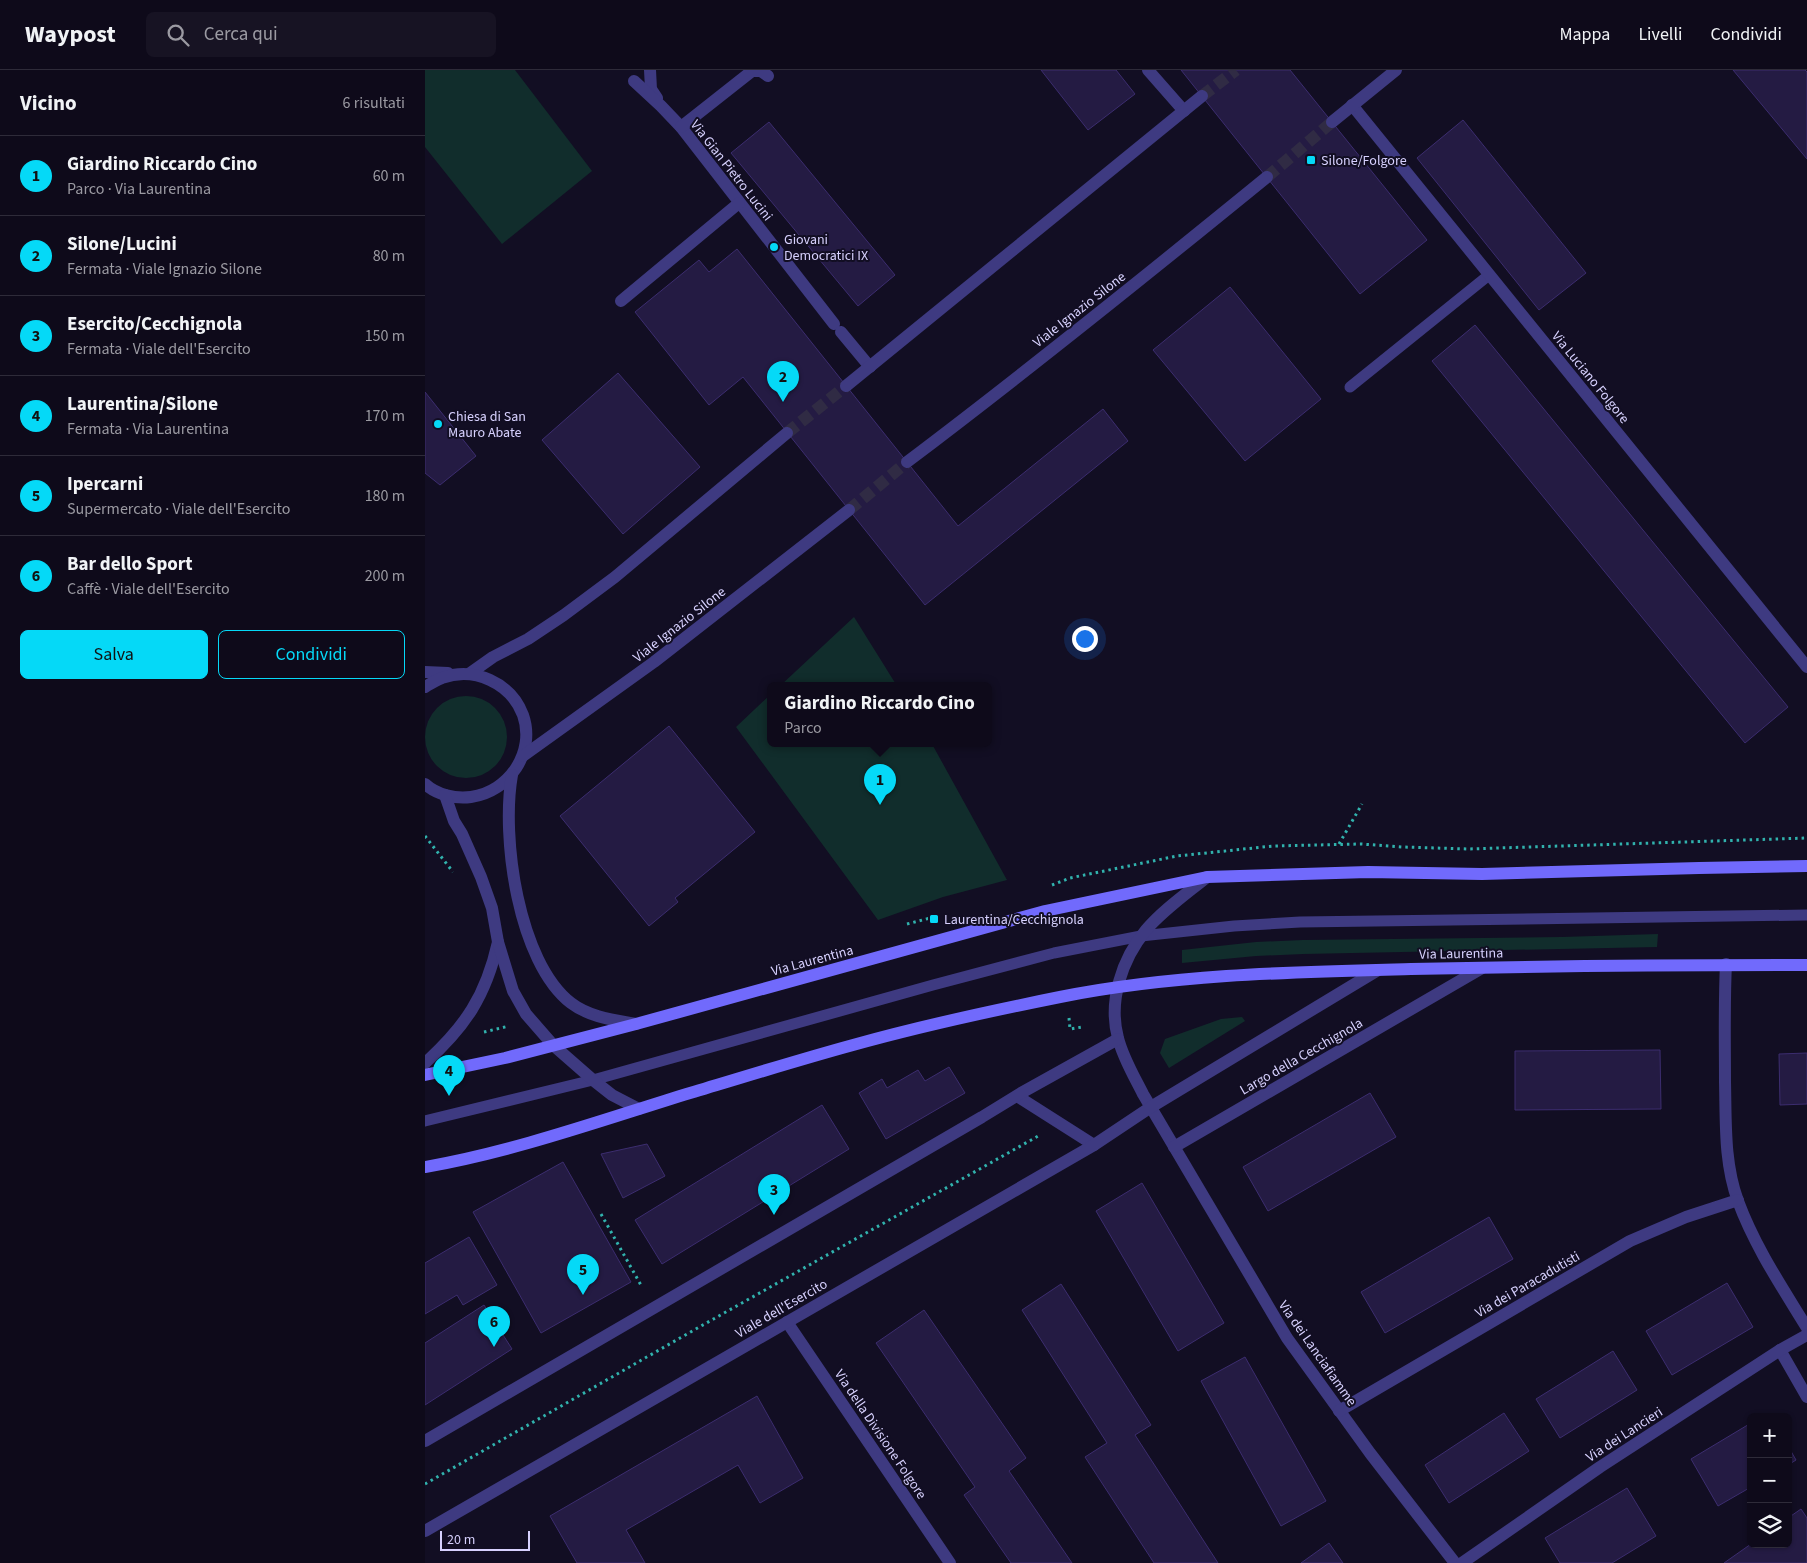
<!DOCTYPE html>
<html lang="it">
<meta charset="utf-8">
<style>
body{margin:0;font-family:"Source Sans 3",sans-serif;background:#171323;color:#f1f3f6}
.controls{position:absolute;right:15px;bottom:15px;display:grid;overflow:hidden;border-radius:8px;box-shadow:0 1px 4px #0004}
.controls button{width:45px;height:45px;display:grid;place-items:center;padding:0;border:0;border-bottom:1px solid #2e2b39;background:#0e0a1a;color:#f1f3f6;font:25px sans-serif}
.scale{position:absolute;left:15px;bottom:12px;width:90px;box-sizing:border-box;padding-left:5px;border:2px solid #d7d1fe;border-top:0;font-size:14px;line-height:18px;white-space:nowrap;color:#d7d1fe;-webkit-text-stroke:4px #120e23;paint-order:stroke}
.you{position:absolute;left:659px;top:568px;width:18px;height:18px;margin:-12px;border:4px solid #fff;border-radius:50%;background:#1a73e8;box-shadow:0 0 0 8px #1a73e833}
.badge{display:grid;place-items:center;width:32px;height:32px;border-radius:50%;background:#05d9f7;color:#111;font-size:16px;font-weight:700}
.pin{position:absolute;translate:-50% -41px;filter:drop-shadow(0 1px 2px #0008)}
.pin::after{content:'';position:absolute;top:26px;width:18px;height:15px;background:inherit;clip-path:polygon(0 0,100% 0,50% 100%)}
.popup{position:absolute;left:342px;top:612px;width:225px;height:65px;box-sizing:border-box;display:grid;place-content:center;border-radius:8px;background:#0e0a1a;filter:drop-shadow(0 1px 4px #0005);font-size:16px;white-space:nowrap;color:#9b9aa2}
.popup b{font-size:19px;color:#f1f3f6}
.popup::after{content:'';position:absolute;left:50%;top:100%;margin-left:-10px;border:10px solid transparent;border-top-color:#0e0a1a}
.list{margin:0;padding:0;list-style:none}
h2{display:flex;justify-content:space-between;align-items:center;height:65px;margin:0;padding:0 20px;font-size:21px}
h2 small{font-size:16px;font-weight:400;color:#9b9aa2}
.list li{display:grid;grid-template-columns:32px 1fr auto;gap:15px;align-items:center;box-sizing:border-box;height:80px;padding:0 20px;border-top:1px solid #2e2b39}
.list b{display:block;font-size:19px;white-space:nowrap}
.list p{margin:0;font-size:16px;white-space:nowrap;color:#9b9aa2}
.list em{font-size:16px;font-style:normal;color:#9b9aa2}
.actions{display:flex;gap:10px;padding:15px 20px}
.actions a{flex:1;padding:11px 0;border:1px solid #05d9f7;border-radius:8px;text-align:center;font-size:18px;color:#05d9f7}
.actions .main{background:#05d9f7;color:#111}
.icon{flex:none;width:28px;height:28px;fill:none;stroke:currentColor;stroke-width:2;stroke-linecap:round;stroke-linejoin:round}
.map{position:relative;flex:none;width:1382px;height:1493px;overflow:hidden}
header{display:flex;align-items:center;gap:30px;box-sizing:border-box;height:70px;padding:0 25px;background:#0e0a1a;border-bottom:1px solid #2e2b39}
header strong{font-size:24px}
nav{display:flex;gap:28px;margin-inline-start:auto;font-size:18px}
.search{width:350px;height:45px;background:#171323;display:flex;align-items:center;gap:12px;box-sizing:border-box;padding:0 18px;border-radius:8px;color:#9b9aa2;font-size:19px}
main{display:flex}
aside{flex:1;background:#0e0a1a}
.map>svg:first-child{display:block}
.green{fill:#112d2c}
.building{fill:#241b43;stroke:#3c2d6f}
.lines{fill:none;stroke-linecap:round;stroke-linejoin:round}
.tertiary-tunnel{stroke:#302b44;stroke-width:12;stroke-dasharray:12 6;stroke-linecap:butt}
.path{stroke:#31b2ad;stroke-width:3;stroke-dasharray:2.5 4;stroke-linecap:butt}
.service{stroke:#3e3a81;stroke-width:11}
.minor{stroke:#3e3a81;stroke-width:12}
.tertiary{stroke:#3e3a81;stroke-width:12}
.secondary{stroke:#716afc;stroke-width:12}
.poi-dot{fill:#05d9f7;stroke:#120e23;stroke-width:2}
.labels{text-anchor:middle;stroke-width:4;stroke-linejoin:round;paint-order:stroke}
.poi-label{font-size:14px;fill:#d7d1fe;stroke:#120e23;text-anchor:start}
.street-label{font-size:14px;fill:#d7d1fe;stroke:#120e23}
</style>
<header>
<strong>Waypost</strong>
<div class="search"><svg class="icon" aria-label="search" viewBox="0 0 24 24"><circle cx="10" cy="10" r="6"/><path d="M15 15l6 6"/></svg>Cerca qui</div>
<nav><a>Mappa</a><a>Livelli</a><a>Condividi</a></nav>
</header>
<main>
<aside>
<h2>Vicino<small>6 risultati</small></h2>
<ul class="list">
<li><span class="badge">1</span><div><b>Giardino Riccardo Cino</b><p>Parco · Via Laurentina</p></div><em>60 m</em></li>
<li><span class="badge">2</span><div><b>Silone/Lucini</b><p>Fermata · Viale Ignazio Silone</p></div><em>80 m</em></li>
<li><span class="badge">3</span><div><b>Esercito/Cecchignola</b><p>Fermata · Viale dell'Esercito</p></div><em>150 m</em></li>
<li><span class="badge">4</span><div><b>Laurentina/Silone</b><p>Fermata · Via Laurentina</p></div><em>170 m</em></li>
<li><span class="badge">5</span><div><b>Ipercarni</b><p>Supermercato · Viale dell'Esercito</p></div><em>180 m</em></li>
<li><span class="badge">6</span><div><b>Bar dello Sport</b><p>Caffè · Viale dell'Esercito</p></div><em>200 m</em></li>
</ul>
<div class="actions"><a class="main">Salva</a><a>Condividi</a></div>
</aside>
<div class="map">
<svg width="1382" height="1493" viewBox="0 0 1382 1493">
<rect width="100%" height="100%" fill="#120e23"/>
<!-- green -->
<g class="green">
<polygon points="0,0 90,0 167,101 77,174 0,77"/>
<polygon points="429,547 472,616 355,616"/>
<polygon points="346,624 346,674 507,674 582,810 518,827 453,850 311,657"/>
<circle cx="41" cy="667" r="41"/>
<polygon points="1233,864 1232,877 878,884 831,886 757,893 757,880 831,872 878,870 1137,867"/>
<polygon points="817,947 820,951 744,998 735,983 740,969 796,949"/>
</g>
<!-- building -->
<g class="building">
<polygon points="616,0 691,0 710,24 663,60"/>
<polygon points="756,0 865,0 1002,170 935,224"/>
<polygon points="1308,0 1380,0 1382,2 1382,89"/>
<polygon points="1038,50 1161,203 1114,240 992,88"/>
<polygon points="344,52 470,205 433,236 306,83"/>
<polygon points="312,179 533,456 678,339 703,371 500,535 318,307 284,335 210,242 274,190 284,202"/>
<polygon points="805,217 896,329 820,391 728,280"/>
<polygon points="1050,255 1363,637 1320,673 1007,291"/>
<polygon points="193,303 275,397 198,464 117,370"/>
<polygon points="0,322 51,386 15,415 0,403"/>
<polygon points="244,656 330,762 250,828 253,832 224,856 135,746"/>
<polygon points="1235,980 1236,1039 1090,1040 1090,981"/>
<polygon points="1382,983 1382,1034 1355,1035 1354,984"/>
<polygon points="524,997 540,1023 461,1069 434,1023 457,1009 462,1018 493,1000 500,1011"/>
<polygon points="945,1023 971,1067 843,1141 818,1097"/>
<polygon points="397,1035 424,1079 237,1194 210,1150"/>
<polygon points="222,1074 240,1106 198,1128 176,1084"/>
<polygon points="138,1092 206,1212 116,1263 48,1142"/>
<polygon points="717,1113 799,1253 753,1281 671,1141"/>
<polygon points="1064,1147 1088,1189 960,1263 936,1222"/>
<polygon points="44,1167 72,1215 38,1235 32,1225 0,1244 0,1193"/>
<polygon points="1302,1213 1328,1257 1247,1305 1221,1261"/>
<polygon points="636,1214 726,1355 710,1365 793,1493 729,1493 660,1387 682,1373 597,1240"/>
<polygon points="59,1235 87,1279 0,1335 0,1273"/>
<polygon points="499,1240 601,1388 584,1401 647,1493 586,1493 539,1425 550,1417 451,1273"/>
<polygon points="1188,1281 1212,1320 1135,1368 1111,1329"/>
<polygon points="820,1287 901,1431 856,1456 776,1311"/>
<polygon points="332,1326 378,1408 335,1433 313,1395 201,1460 220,1493 152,1493 125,1446"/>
<polygon points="1079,1343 1104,1381 1024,1433 1000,1395"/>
<polygon points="1326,1353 1326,1417 1293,1436 1266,1389"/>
<polygon points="1363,1376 1371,1390 1363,1395"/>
<polygon points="1202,1418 1231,1466 1187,1493 1135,1493 1120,1468"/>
<polygon points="1376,1439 1382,1448 1382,1493 1299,1493 1326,1474 1363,1474 1363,1448"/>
<polygon points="904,1473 918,1493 876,1493"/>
</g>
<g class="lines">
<!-- tertiary-tunnel -->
<g class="tertiary-tunnel">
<polyline points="777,26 811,0"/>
<polyline points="842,107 907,52"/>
<polyline points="362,363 421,316"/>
<polyline points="424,440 482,392"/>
</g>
<!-- path -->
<g class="path">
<polyline points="0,766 28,802"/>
<polyline points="914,774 937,734"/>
<polyline points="627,815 645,808 752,786 848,776 936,774 978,777 1043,779 1382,768"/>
<polyline points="482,854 505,848"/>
<polyline points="644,948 645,959 657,957"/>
<polyline points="59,962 84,956"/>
<polyline points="176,1144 217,1217"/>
<polyline points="0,1414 269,1260 615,1065"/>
</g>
<!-- service -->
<g class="service">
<polyline points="925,317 1064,205"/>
<polyline points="0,1051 168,1010 508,915 629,883 716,866 809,856 875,852 1382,845"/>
</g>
<!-- minor -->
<g class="minor">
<polyline points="225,0 226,19 232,28"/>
<polyline points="723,0 759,41"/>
<polyline points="209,11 236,36 256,57 409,254"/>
<polyline points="927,35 1382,597"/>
<polyline points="256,57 327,1 336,1 343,6"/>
<polyline points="196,231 314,133"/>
<polyline points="416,262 445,297"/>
<path d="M782,807C761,824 738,840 721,860C697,889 683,931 693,968C698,988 709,1006 718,1024L862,1268L945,1383L1030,1493"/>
<path d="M1301,894C1299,933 1300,972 1300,1012C1301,1052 1299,1093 1313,1131C1330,1177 1357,1217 1382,1258"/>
<path d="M0,993C40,957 61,926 73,872"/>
<polyline points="592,1026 669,1075"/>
<polyline points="749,1077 1057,898"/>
<polyline points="362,1252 525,1493"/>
<polyline points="1355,1280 1382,1327"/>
<polyline points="914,1341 1205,1171 1261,1147 1313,1130"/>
<polyline points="0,1371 557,1047 596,1023 693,969"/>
<polyline points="0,1461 669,1075 726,1037 953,900"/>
<polyline points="1037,1493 1175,1397 1355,1280 1382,1265"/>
</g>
<!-- tertiary -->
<g class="tertiary">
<polyline points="907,52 971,0"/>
<polyline points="421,316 777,26"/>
<path d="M482,392C604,300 723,204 842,107"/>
<polyline points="0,602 23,603"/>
<polyline points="44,604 68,587 103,569 139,545 190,507 362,363"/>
<path d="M0,617C5,614 11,610 17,608C49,596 86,613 98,645C111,682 84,722 46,727C30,729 12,725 0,714"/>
<polyline points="98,686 229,592 424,440"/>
<path d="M87,705C76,767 93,892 146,933C164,947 189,950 211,954"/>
<polyline points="20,725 29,751 37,764 56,807 67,838 73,872 84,908 88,921 101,944 128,975 168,1010 187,1025 214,1039"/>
</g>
<!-- secondary -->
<g class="secondary">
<polyline points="0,1005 80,988 211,954 620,841 782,807 943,802 1057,804 1274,798 1382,796"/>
<path d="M0,1097C91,1081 177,1050 265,1023C319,1007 373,990 428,975C496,956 565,941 635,927C750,904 869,902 986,899C1118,896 1250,895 1382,895"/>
</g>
</g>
<!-- markers -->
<g class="poi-dot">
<rect x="881" y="85" width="10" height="10" rx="2.5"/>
<circle cx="349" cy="177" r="5"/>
<circle cx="13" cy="354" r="5"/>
<rect x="504" y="844" width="10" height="10" rx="2.5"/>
</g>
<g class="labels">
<!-- poi labels -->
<g class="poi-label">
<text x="896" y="95">Silone/Folgore</text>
<text x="359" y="174">Giovani<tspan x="359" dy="16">Democratici IX</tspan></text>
<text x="23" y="351">Chiesa di San<tspan x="23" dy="16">Mauro Abate</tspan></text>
<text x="519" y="854">Laurentina/Cecchignola</text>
</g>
<!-- street labels -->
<g class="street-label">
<text transform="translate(307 100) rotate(52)" y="5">Via Gian Pietro Lucini</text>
<text transform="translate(654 239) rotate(-38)" y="5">Viale Ignazio Silone</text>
<text transform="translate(1166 307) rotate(51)" y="5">Via Luciano Folgore</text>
<text transform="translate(254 554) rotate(-38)" y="5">Viale Ignazio Silone</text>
<text transform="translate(1036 883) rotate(-1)" y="5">Via Laurentina</text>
<text transform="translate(387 890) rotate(-15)" y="5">Via Laurentina</text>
<text transform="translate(876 986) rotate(-30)" y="5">Largo della Cecchignola</text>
<text transform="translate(1102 1214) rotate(-30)" y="5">Via dei Paracadutisti</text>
<text transform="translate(356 1238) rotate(-30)" y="5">Viale dell'Esercito</text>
<text transform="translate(893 1283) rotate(55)" y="5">Via dei Lanciafiamme</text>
<text transform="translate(456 1364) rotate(56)" y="5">Via della Divisione Folgore</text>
<text transform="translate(1199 1364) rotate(-33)" y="5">Via dei Lancieri</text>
</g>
</g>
</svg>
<div class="controls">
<button>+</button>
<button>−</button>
<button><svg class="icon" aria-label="layers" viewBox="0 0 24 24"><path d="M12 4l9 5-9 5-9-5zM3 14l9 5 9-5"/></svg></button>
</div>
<div class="scale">20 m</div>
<div class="you"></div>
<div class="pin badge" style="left:455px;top:735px">1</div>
<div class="popup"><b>Giardino Riccardo Cino</b>Parco</div>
<div class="pin badge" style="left:358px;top:332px">2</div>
<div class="pin badge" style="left:349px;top:1145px">3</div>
<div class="pin badge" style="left:24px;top:1026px">4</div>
<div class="pin badge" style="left:158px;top:1225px">5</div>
<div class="pin badge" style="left:69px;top:1277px">6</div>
</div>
</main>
